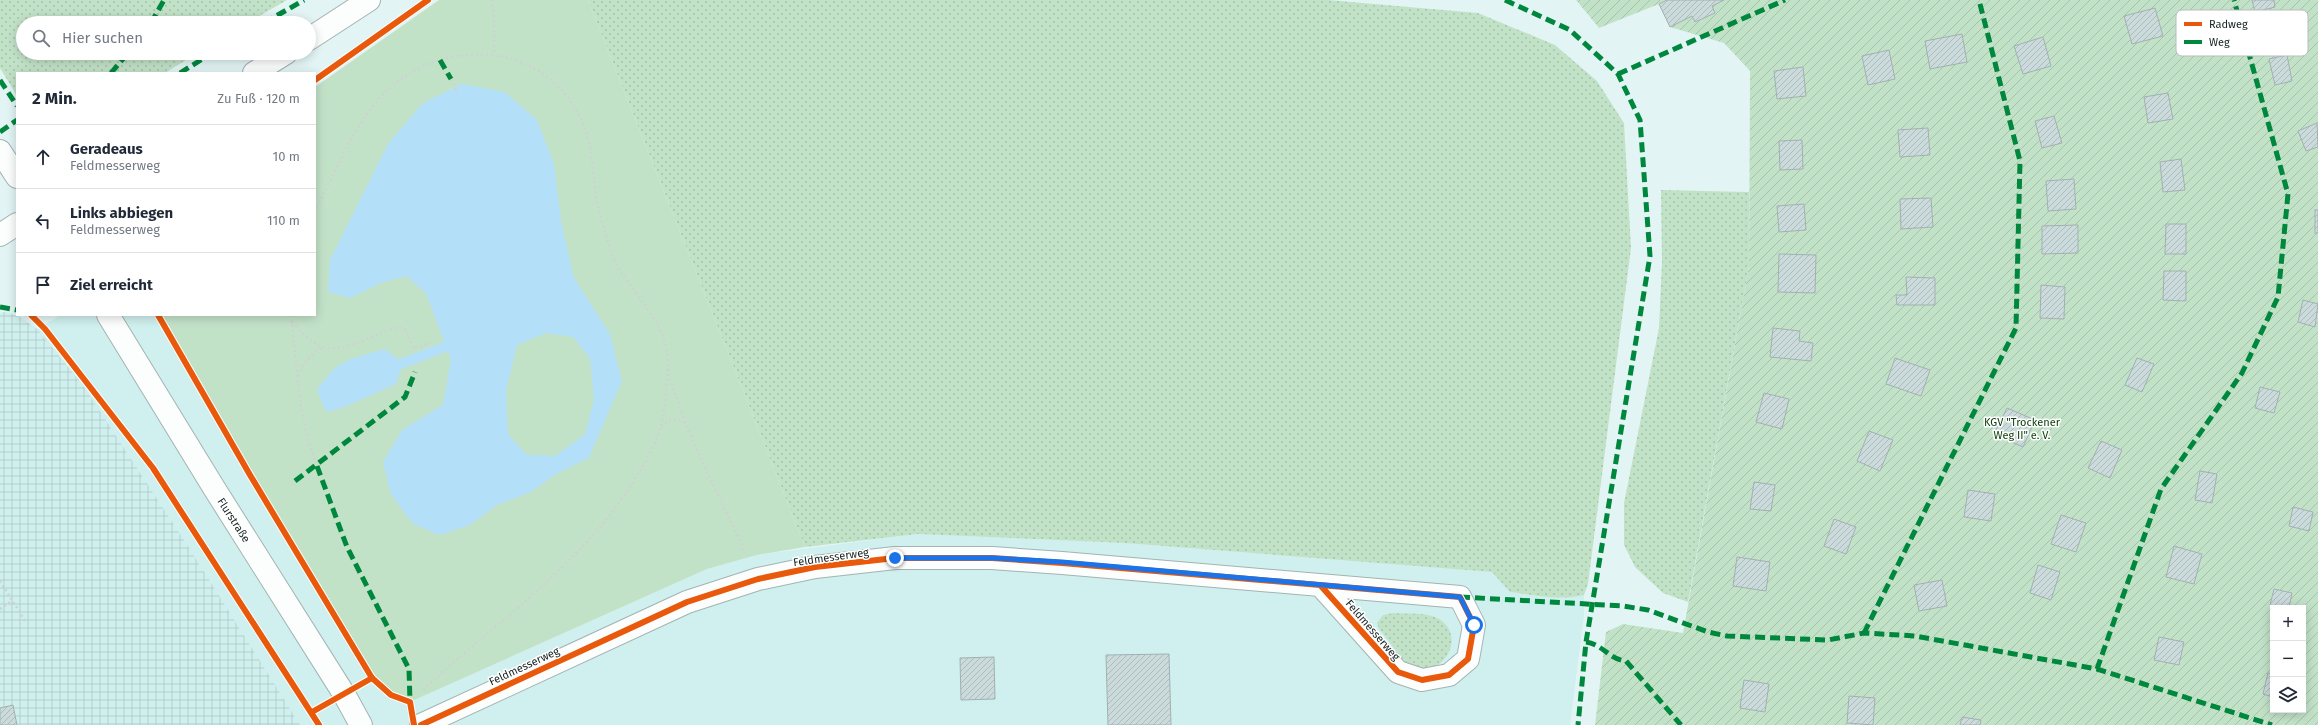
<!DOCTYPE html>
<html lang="de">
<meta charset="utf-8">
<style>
body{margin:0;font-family:"Fira Sans",sans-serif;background:#f6f6f7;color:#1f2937}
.controls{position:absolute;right:12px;bottom:12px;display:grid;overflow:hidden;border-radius:0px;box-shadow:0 2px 10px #0003}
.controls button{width:36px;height:36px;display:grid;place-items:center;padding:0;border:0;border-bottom:1px solid #e0e1e3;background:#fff;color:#1f2937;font:20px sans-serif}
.stop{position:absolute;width:12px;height:12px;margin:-9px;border:3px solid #1a73e8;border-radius:50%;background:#fff}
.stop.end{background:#1a73e8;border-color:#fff;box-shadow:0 1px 4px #0008}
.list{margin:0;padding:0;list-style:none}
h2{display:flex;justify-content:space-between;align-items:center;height:52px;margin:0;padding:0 16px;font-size:17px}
h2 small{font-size:13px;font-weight:400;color:#747a83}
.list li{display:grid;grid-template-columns:26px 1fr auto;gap:12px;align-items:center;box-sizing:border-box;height:64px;padding:0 16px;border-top:1px solid #e0e1e3}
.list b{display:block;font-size:15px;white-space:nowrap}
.list p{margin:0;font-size:13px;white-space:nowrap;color:#747a83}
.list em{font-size:13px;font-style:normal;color:#747a83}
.icon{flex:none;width:22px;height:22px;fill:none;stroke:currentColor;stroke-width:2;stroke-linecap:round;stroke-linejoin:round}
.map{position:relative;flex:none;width:2318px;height:725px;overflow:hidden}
.search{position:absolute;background:#fff;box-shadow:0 2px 10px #0003;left:16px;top:16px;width:300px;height:44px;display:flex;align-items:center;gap:10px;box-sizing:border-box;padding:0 14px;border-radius:22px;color:#747a83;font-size:15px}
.panel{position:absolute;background:#fff;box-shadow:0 2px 10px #0003;left:16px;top:72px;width:300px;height:244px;border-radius:0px}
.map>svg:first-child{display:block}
.built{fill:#cff0ee}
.industrial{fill:url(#industrial-grid)}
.grass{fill:url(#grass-dots)}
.park{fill:#c2e2c8}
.garden{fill:url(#garden-furrows);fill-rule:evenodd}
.water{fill:#b4dff9;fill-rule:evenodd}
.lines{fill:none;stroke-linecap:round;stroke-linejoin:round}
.stream{stroke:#b4dff9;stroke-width:10}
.building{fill:url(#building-hatch);stroke:#a2b0b1}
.minor-casing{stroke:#a4b3b2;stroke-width:24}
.path{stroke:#cdd2d2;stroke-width:2.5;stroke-dasharray:2 3;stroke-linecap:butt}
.minor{stroke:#fbfefd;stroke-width:22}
.quiet{stroke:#00873e;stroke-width:5;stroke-dasharray:10 5;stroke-linecap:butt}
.cycleway-casing{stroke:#fff;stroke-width:8}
.cycleway{stroke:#e8590c;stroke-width:6}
.route{stroke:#1a73e8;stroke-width:5}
.labels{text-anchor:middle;stroke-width:3;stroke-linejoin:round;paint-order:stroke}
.park-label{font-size:11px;fill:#124211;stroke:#fff}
.street-label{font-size:11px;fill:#152221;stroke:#fff}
.key{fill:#fff;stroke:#b9bdbc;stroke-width:1}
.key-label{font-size:11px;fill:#152221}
</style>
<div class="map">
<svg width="2318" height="725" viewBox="0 0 2318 725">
<defs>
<pattern id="industrial-grid" width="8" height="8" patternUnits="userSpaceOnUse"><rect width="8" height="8" fill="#cff0ee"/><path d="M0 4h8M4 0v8" fill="none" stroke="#b1cecc"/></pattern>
<pattern id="grass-dots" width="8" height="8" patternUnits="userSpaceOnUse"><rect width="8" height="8" fill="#c2e2c8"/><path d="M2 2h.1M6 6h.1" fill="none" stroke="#a6c2ac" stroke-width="1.8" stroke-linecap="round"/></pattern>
<pattern id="garden-furrows" width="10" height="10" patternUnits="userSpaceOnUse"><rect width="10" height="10" fill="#c2e2c8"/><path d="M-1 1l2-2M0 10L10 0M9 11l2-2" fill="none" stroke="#a6c2ac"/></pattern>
<pattern id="building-hatch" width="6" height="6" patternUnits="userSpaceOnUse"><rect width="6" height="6" fill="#cbdadb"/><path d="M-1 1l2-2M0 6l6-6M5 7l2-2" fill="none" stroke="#adbbbc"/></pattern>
</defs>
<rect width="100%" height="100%" fill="#e2f5f4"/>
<!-- built -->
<polygon class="built" points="5,312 20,317 37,329 61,315 162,315 250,475 410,702 707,569 757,555 918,534 1125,543 1493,572 1510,592 1557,597 1575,597 1584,595 1584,615 1570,725 0,725 0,313"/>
<!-- industrial -->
<polygon class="industrial" points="5,312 20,317 37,329 84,387 191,551 300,725 0,725 0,313"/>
<!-- grass -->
<g class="grass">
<polygon points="0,0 287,0 247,23 23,23 23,53 197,53 165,73 17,73 17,96 0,68"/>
<path d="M588,0H1328L1478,13L1555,45L1597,81L1624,123L1631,248L1588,584L1584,595C1560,601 1534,595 1510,592L1492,572L1125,543L918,534L805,547Z"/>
<polygon points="1661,190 1749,192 1749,266 1688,602 1663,593 1635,567 1624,545 1624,503 1659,328 1662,262"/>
<path d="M1394,613C1408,614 1427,612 1439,619C1471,639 1436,687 1406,662C1396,653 1388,639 1379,629L1377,623L1383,615Z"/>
</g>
<!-- park -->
<polygon class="park" points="439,0 588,0 805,547 757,555 707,569 410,702 391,695 372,678 250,475 162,315 315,315 315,87"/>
<!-- garden -->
<path class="garden" d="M1576,0H2318V725H1595L1606,632L1623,624L1683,633L1749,266L1750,71L1724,43L1670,27L1659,4L1599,28ZM2273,608H2303V710H2273Z"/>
<!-- water -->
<g class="water">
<path d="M462,84L505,92L537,120L554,164L561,221L574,278L610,334L622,381L589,458L556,474L531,492L497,505L470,525L440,535L413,524L391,494L383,462L402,430L443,405L451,360L426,293L406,276L381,283L350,298L328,292L330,260L388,144L423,103ZM546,333L573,337L590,359L594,400L585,434L555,456L527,455L508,434L506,391L517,345Z"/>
<path d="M385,349L403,363L396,384L342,408L326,412L317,390C338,358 351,359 385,349Z"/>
</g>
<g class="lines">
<!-- stream -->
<polyline class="stream" points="403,363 445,347"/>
</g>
<!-- building -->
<g class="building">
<polygon points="1667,0 1724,0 1712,6 1715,13 1695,22 1692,16 1670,27 1659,4"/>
<polygon points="2252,0 2274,0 2275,7 2255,12"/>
<polygon points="2155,8 2163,36 2132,44 2124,16"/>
<polygon points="1962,34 1967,62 1930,69 1925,41"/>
<polygon points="2043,37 2051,66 2023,74 2014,46"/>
<polygon points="1889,50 1895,79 1868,85 1862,56"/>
<polygon points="2287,55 2292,81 2275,85 2269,59"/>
<polygon points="1803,67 1806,96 1777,99 1774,71"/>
<polygon points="2168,93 2173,119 2148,123 2144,97"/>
<polygon points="2054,116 2062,143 2042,148 2035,121"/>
<polygon points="2317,123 2318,147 2306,151 2298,131"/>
<polygon points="1928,128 1930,155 1900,157 1898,130"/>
<polygon points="1802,140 1803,169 1780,170 1779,141"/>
<polygon points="2181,159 2185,190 2163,192 2160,162"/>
<polygon points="2074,179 2076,209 2048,211 2046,181"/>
<polygon points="1931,198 1933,227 1901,229 1900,199"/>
<polygon points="1804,204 1806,230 1779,232 1777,206"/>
<rect x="2315" y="210" width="3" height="23"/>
<polygon points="2166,224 2186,224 2186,254 2165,254"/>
<polygon points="2078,225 2078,253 2042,254 2042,226"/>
<polygon points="1779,254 1816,255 1815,293 1778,292"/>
<polygon points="2164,271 2186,271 2186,301 2163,300"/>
<polygon points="1906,277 1935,278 1935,305 1897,305 1896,295 1907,295"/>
<polygon points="2041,285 2065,287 2064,319 2040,318"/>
<polygon points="2303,300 2318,304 2315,327 2298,322"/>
<polygon points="1773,328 1800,331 1799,341 1813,343 1811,361 1770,357"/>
<polygon points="1895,358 1930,370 1921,396 1886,384"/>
<polygon points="2137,358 2154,364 2142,392 2125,385"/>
<polygon points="2260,387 2280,392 2274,413 2255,408"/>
<polygon points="1764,393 1789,399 1782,429 1756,422"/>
<polygon points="2007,408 2035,420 2023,447 1994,434"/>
<polygon points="1869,431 1893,440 1880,471 1857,461"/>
<polygon points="2101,441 2122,450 2110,478 2088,468"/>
<polygon points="2200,471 2217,474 2212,503 2195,500"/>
<polygon points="1754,482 1775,485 1771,511 1750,509"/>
<polygon points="1968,490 1995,494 1991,521 1964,517"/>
<polygon points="2293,507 2313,512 2309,531 2289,526"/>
<polygon points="2061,515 2086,523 2076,552 2051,544"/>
<polygon points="1834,519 1856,527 1846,554 1824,546"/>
<polygon points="2174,546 2202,554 2194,584 2166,577"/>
<polygon points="1737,557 1770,562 1766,591 1733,586"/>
<polygon points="2038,565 2060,572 2051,600 2030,593"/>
<polygon points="1942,580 1947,606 1919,611 1914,585"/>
<polygon points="2274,589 2292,593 2289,608 2270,605"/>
<polygon points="2159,637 2184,642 2179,665 2154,660"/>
<polygon points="1169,654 1171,725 1108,725 1106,655"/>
<polygon points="994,657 995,699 961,700 960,658"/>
<polygon points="2268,673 2273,674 2273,697 2263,694"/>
<polygon points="1744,680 1769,684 1765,712 1740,708"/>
<polygon points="1849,696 1875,698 1873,725 1847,723"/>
<polygon points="13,705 17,725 0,725 0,708"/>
<polygon points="1962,717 1981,720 1980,725 1960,725"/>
</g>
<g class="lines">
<!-- minor casing -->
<g class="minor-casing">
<g id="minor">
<polyline points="309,39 369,0"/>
<polyline points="254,73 286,53"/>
<polyline points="0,151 17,177"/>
<polyline points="0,235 17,224"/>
<polyline points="108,315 214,488 344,694 361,725"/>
<polyline points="421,725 687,602 758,579 815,567 895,558 992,558 1062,563 1460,597 1474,625 1468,659 1449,675 1422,680 1398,672 1321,586"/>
</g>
</g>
<!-- path -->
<g class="path">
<polyline points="492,0 494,20 494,54"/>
<polyline points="451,79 458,93"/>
<path d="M315,212C333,176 349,136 374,105C428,35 543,35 582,121C593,146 591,162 595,188C598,211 605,233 612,255C618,271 632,286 641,299C652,314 664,333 667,352C669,367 665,410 661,426C656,443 647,459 638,474C585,564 495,622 421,692"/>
<polyline points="291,315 300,400 307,437 317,466"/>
<path d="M292,322C300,330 311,343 323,347C348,353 376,332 400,327L407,331L413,349L433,342"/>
<path d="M667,369C686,433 717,493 746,553"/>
<path d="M298,376C303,363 311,354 323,347"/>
<polyline points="661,426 672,419 687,423"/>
<polyline points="0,581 25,621"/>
<polyline points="0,609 12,601"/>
</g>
<!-- minor -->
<use href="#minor" class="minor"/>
<!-- quiet -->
<g class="quiet">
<polyline points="1505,0 1570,30 1618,74 1640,120 1650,256 1586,642 1578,725"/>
<polyline points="151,23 164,0"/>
<polyline points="264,23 304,0"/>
<polyline points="440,60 451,79"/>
<polyline points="111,73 128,53"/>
<polyline points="180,73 212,53"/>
<polyline points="1618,74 1785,0"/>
<polyline points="0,80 17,106"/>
<polyline points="0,132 17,120"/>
<polyline points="0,307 17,310"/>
<polyline points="317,466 347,547 409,669 410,702"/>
<polyline points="295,481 405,397 415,372"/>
<polyline points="1460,597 1623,606 1648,610 1708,632 1727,636 1828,640 1864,633 1915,636 2097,669 2272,725"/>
<polyline points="1864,633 2016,328 2020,161 1979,0"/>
<path d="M1586,642C1604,645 1608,659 1626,661L1681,725"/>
<polyline points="2097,669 2161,489 2242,373 2278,297 2288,194 2234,0"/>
</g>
<!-- cycleway casing -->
<g class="cycleway-casing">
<g id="cycleway">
<polyline points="315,80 428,0"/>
<polyline points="31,315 45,329 153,468 319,725"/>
<polyline points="158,315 250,475 372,678 391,695 410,702 414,725"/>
<polyline points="312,712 372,678"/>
<polyline points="421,725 687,602 758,579 815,567 895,558 992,558 1062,563 1460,597 1474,625 1468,659 1449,675 1422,680 1398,672 1321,586"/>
</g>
</g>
<!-- cycleway -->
<use href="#cycleway" class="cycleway"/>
</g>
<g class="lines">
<!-- route -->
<polyline class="route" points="895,558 992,558 1062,562 1460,597 1474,625"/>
</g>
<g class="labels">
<!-- park labels -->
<g class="park-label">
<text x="2022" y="426">KGV "Trockener<tspan x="2022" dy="13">Weg II" e. V.</tspan></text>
</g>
<!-- street labels -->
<g class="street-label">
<text transform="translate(234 520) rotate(57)" y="4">Flurstraße</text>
<text transform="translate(831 557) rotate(-8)" y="4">Feldmesserweg</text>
<text transform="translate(1373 630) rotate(49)" y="4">Feldmesserweg</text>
<text transform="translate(524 666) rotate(-25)" y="4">Feldmesserweg</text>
</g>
</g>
<!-- legend -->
<rect x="2176" y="10" width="132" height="46" rx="6" class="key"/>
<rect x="2184" y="22" width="18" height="4" fill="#e8590c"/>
<rect x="2184" y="40" width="18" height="4" fill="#00873e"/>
<g class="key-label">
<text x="2209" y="28">Radweg</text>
<text x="2209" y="46">Weg</text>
</g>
</svg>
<div class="controls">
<button>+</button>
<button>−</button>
<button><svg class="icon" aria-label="layers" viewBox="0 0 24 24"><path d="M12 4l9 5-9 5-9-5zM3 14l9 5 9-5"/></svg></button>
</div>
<div class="stop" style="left:1474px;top:625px"></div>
<div class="stop end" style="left:895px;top:558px"></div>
<div class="search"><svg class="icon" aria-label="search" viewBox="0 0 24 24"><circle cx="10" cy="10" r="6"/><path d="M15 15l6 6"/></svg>Hier suchen</div>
<section class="panel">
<h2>2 Min.<small>Zu Fuß · 120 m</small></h2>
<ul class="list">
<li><svg class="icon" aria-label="ahead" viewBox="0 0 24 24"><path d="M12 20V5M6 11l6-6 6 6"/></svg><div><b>Geradeaus</b><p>Feldmesserweg</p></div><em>10 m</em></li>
<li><svg class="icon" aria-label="left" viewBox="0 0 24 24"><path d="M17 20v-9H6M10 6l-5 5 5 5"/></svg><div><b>Links abbiegen</b><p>Feldmesserweg</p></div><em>110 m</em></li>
<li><svg class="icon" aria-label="arrive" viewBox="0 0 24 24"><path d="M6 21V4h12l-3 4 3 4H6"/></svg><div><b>Ziel erreicht</b></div></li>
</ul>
</section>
</div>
